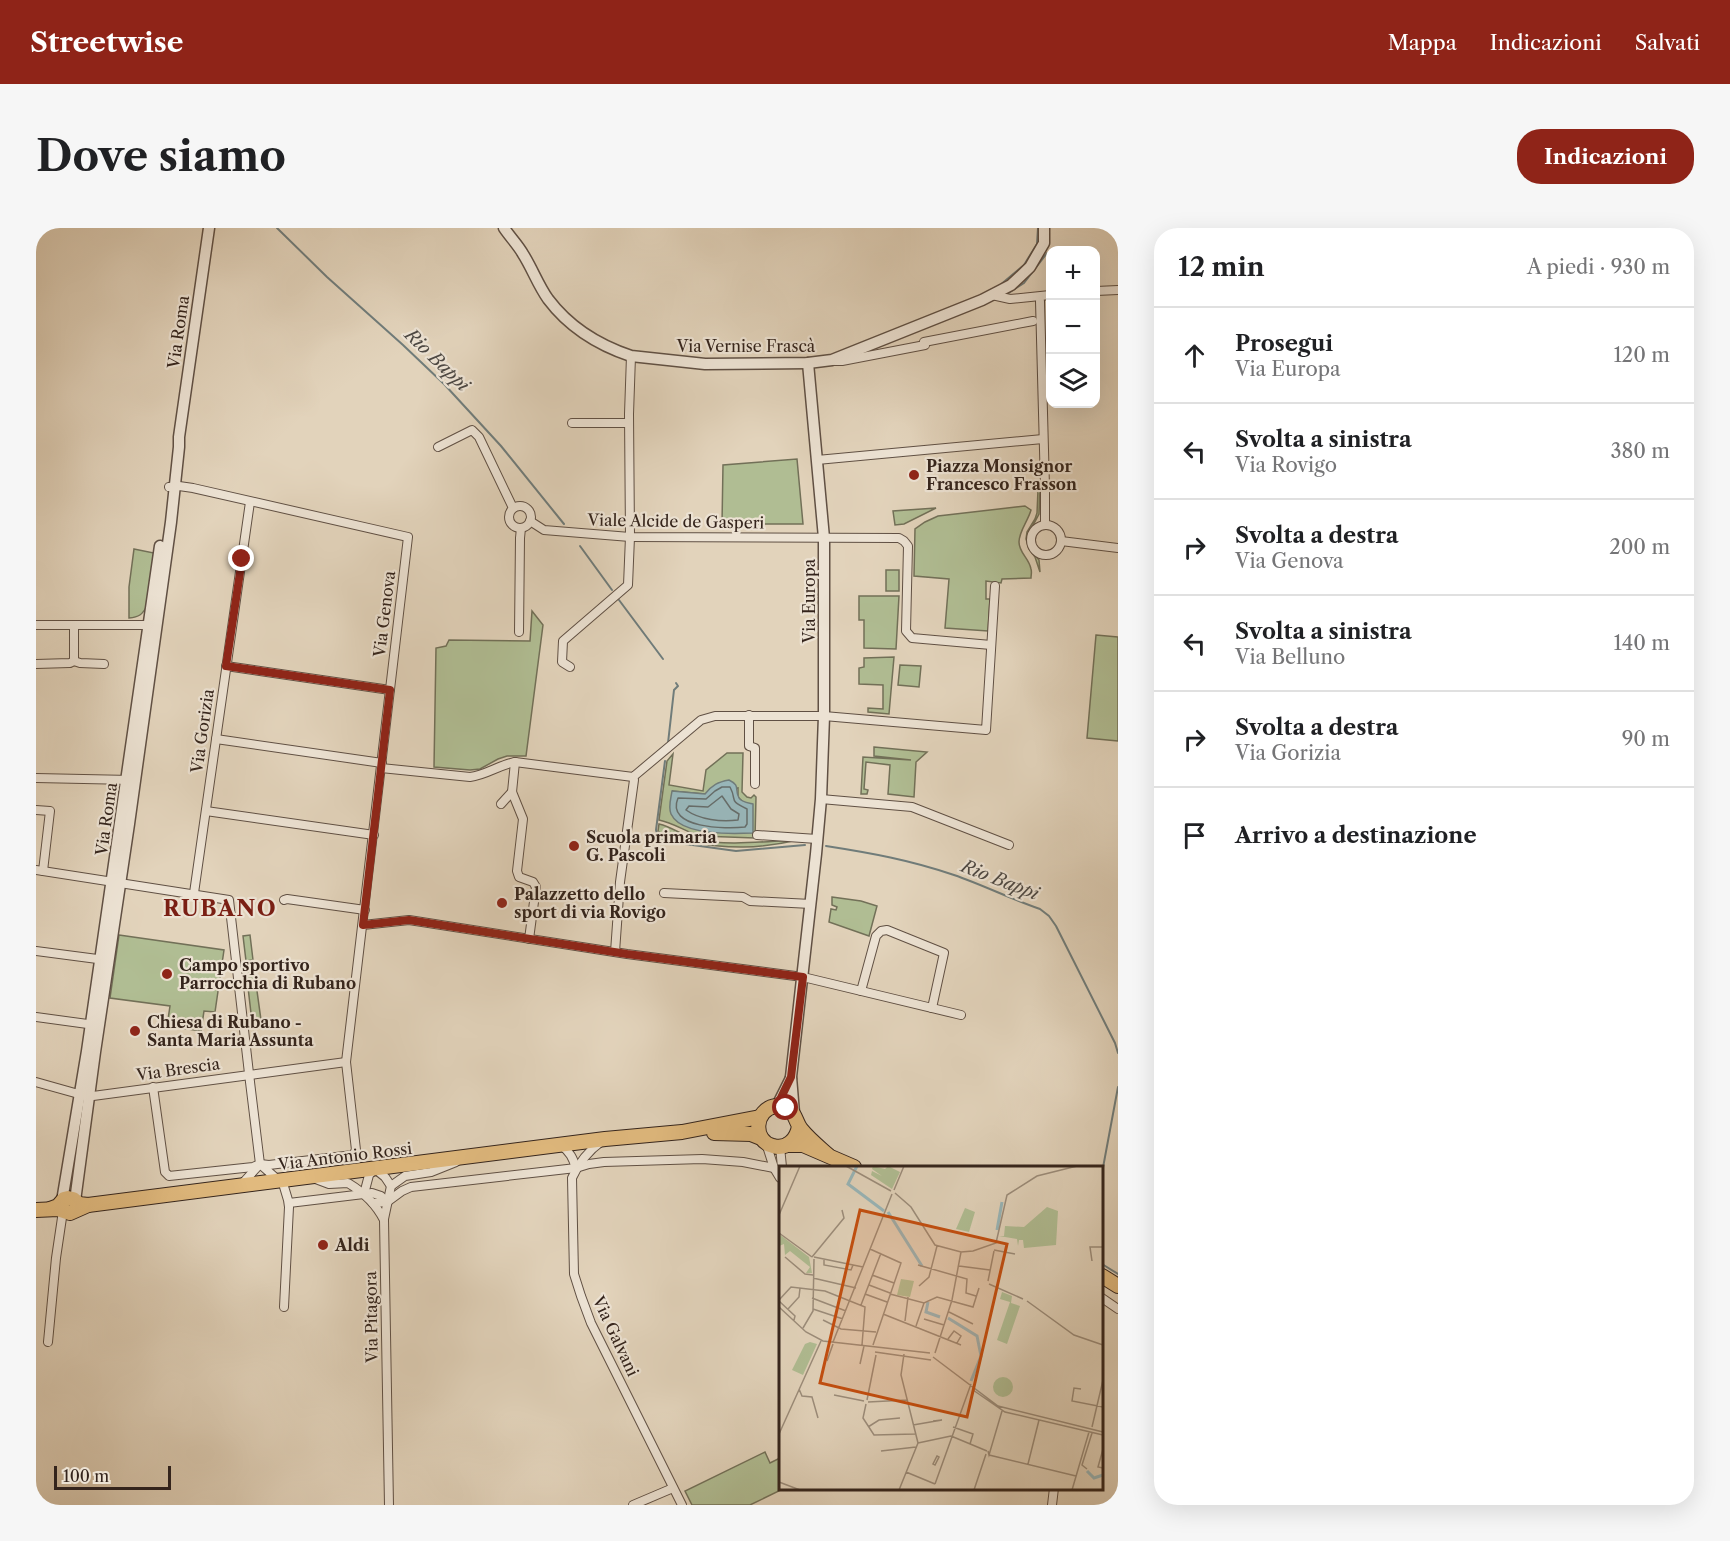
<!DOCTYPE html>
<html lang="it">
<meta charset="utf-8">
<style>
body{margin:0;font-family:"Libre Caslon Text",serif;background:#f6f6f6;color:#202124}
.controls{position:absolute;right:18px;top:18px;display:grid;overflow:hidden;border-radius:12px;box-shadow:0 6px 24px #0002}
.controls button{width:54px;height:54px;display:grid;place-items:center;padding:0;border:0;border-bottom:2px solid #e0e0e0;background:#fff;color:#202124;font:30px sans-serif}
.scale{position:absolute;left:18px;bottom:15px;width:117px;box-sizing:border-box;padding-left:6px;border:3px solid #34241c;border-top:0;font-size:16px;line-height:21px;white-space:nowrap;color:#34241c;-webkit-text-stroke:4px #ece2d3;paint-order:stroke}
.stop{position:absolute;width:18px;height:18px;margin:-14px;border:4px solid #8f2418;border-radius:50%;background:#fff}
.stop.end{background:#8f2418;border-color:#fff;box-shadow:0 2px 6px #0008}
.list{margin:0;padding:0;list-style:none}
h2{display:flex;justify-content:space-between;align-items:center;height:78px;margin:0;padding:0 24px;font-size:26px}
h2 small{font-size:20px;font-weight:400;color:#757577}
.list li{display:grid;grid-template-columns:39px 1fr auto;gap:18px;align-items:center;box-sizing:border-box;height:96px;padding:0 24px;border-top:2px solid #e0e0e0}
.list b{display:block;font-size:22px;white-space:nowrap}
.list p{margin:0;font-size:20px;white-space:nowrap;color:#757577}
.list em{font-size:20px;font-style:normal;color:#757577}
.icon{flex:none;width:33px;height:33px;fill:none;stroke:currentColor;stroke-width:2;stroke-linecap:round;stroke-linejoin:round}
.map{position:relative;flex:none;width:1082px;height:1277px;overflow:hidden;border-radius:24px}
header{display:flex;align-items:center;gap:36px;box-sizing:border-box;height:84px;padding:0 30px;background:#8f2418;color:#fff}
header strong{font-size:28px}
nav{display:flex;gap:33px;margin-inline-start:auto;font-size:21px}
.intro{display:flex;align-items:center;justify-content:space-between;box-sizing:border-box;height:144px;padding:0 36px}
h1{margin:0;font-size:42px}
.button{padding:15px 27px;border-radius:24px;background:#8f2418;color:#fff;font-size:21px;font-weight:700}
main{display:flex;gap:36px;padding:0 36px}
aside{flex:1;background:#fff;border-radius:24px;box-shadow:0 6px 24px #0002}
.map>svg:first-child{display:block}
.green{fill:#b0bd93;stroke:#727058;stroke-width:1.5;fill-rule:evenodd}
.water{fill:#98b6b9;stroke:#707c7a;stroke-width:1.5}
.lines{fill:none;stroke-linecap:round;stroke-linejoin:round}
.shore{stroke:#666d6a;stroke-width:1.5}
.stream{stroke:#707c7a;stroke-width:2}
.minor-casing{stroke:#605044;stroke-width:10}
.tertiary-casing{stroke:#605044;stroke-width:13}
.primary-casing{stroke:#34241c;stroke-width:16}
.minor{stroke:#ece2d3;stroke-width:8}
.tertiary{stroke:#ece2d3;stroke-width:10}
.primary{stroke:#e1ba7e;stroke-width:14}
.route{stroke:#8f2418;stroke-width:8}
.poi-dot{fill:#8f2418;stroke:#ece2d3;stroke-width:2}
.labels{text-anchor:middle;stroke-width:4.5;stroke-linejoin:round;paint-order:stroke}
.street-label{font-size:16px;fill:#34241c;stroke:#ece2d3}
.poi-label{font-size:16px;font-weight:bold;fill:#34241c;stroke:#ece2d3;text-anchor:start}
.water-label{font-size:18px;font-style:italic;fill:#4d4843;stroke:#ece2d3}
.district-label{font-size:22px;font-weight:bold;letter-spacing:1.5px;fill:#7a1f14;stroke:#ece2d3}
.inset-river{fill:none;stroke:#98b6b9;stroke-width:3}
.inset-road{fill:none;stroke:#9c8d7b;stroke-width:1.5}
.view{fill:#c44e0f;fill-opacity:0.15;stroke:#c44e0f;stroke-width:3}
.inset-edge{fill:none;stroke:#34241c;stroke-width:3}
</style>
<header>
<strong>Streetwise</strong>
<nav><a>Mappa</a><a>Indicazioni</a><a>Salvati</a></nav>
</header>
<div class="intro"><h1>Dove siamo</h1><a class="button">Indicazioni</a></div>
<main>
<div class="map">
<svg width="1082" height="1277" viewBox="0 0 1082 1277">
<rect width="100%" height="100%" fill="#e2d3bb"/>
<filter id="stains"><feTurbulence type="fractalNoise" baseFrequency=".00333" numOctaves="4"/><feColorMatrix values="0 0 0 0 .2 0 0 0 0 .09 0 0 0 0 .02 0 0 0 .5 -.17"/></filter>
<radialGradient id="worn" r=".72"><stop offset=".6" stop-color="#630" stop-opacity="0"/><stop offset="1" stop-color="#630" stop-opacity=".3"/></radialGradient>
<!-- green -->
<g class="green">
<polygon points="761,231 767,296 686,296 687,237"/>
<polygon points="1002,262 1004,262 1003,286 993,305 992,311 994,320 1003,332 1004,344 999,329 993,321 990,311 991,304 999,291 1001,285"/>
<path d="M989,278L995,282C992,293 983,303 983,314C983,325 993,330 995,341C996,344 995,347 995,350L966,351L965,355L950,353V371H954L952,403L909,400L913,351L878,348L879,301L889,294L902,288Z"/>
<polygon points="900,280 868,296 859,297 857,283"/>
<path d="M98,321L118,325L111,378C106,387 103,389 93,390V359Z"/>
<rect x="850" y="342" width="13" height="21"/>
<polygon points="823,368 863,368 860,421 828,420 828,392 823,392"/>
<polygon points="496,383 507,397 490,528 471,528 462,531 444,541 434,542 398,539 400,420 410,418 413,412 494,413"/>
<polygon points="1060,407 1082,409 1082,513 1051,510"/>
<polygon points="858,429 853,486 832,484 832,480 847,481 847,457 823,456 823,440 828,439 828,430"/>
<polygon points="864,437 885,438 883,459 862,457"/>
<polygon points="838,519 891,524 880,534 878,569 852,566 854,537 830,534 828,561 832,562 831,566 825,566 827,529 875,532 838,528"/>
<path d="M691,525H707L706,564L711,569L715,570L718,567L720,569L719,610L664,608C650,604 638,595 623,592L631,533L637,526L633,557L667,563L670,542ZM702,560V569L705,572L636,563L669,566Z"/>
<path d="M623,596C637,599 648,609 662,612C692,618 732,613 762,612C722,621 693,621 652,614C641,612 630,612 622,603Z"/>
<polygon points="796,669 825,673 841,678 833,708 793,694 795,681 800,682 801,679 796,677"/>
<polygon points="83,707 188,722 179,784 168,783 165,803 131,798 134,778 74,770"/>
<polygon points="214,707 217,732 210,733 207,708"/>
<polygon points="218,741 225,792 216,794 210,742"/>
<polygon points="729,1224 734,1235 744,1230 744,1260 747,1261 714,1277 656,1277 649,1263"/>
</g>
<!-- water -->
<path class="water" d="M693,552C705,558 698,561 703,570C705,574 713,575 717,576V605C697,606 645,608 635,586C632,579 635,570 636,563L669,566C676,557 682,554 693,552Z"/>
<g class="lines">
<!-- shore -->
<g class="shore">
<path d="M686,559H694C702,574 691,571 711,581V596L709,599C691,601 629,601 642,570L670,571L679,563Z"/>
<path d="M686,568L695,581L703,586L702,592C685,594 664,592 650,582L653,578L672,579Z"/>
</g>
<!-- stream -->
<g class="stream">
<polyline points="241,0 291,49 367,117 408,156 465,218 528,296"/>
<polyline points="963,58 988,37 1001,16 1002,0"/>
<polyline points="971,66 988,55 1011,25"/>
<polyline points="544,318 576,362"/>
<polyline points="583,372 627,431"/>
<polyline points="632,515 638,462 642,458 640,455"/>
<path d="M629,533L620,602C622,611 627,612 635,614L700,623L769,617"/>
<path d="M790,618C835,625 874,632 918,647C947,657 975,671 1004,681L1013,688L1020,698L1079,815L1082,825"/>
<polyline points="1066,945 1082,859"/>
<polyline points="1066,1036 1082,1046"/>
</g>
<!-- minor casing -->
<g class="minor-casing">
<g id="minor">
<polyline points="1060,63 1082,62"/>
<polyline points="956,67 974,71 1014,67"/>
<polyline points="1004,73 1009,259 1009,297"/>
<polyline points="888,114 997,93"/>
<polyline points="799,133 806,133 889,117"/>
<polyline points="536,195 593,195"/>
<polyline points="402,219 436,202 443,209 477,280"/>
<polyline points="781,232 1007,211"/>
<circle cx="484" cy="289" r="11"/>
<polyline points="494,293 508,302 594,309 863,310 868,313 872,318 870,403 876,410 955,417"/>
<circle cx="1010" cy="312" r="15"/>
<polyline points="1025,313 1082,320"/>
<polyline points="0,397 116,397"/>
<polyline points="483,404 484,310 485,300"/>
<polyline points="38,433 44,435 68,436"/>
<polyline points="0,436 34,435 38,433 38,397"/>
<polyline points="190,438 354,462"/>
<polyline points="534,439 526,434 527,413 592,357 594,309 593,186 595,128"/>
<polyline points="713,487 713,518 719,520 719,556"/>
<polyline points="180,511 346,535"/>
<polyline points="479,534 476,564 487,591 481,643 483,649 497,654 500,659 493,711"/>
<path d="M345,540L434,549C450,547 463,537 479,534L597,549L665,492L679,488H788L950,502L959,358"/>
<polyline points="0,550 95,552"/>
<polyline points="785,571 876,579 973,617"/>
<polyline points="465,576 476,564"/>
<polyline points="0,582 14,583 7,643"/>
<polyline points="170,583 338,607"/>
<polyline points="721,607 781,611"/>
<polyline points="0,642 193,672 214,854 224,936 242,952"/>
<polyline points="158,665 214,274"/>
<polyline points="628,665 707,669 714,673 775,676"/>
<polyline points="248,672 251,671 329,682"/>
<polyline points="327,697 373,692 591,726 767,749 925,787"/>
<polyline points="0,723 69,732"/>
<polyline points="579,724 584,654 598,552 597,549"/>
<polyline points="825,763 840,708 845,703 851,702 908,725 896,780"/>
<polyline points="0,789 59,797"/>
<polyline points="0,854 39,865 57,868 310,834"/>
<polyline points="117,859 129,944 133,948 217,939 224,936 233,937 317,927 320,922 310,834 372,309 157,260 143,258 133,259"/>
<path d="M566,913C552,923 543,934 536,950L538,1046L545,1068L555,1095L646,1277"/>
<polyline points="730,915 738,940 744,950"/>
<path d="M525,917C534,924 537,930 540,940"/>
<polyline points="744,919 746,939"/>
<path d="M277,950L293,956L312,955C327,964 340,976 348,992L353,1277"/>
<polyline points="246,952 252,972 253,979 248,1079"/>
<polyline points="205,957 224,936"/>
<polyline points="328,966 333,947 339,941 349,949 355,958"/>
<polyline points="253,975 336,965 345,968 351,974"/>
<polyline points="337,975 351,974 366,963 375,959 540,940 553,936 568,934 666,931 707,934 738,940"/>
<polyline points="348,991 355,958 369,948 395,944 420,934"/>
<polyline points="1066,1070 1082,1081"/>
<polyline points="12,1114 20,1030 27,983"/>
<polyline points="597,1277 637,1260"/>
<polyline points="1016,1277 1018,1260"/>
</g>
</g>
<!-- tertiary casing -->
<g class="tertiary-casing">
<g id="tertiary">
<path d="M468,0C474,9 482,17 487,26C496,40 502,57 512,71C533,99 562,117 595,128L669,136L772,135L796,132L946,72L975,57L994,39L1008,15V0"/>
<polyline points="741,878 755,850"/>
<polyline points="758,885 755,849 780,626 785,571 788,488 788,310 772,135"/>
<polyline points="26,973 51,823 124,318"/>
<polyline points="39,973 59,824 93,596 135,294 143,219 143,209 173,0"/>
</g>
</g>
<!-- primary casing -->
<g class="primary-casing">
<g id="primary">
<path d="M763,898C761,911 751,922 737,918C716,913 718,881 740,878C759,876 758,892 765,901C773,911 783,919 792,927"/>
<polyline points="678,905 715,906 725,910"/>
<polyline points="751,917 767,917 818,939"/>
<polyline points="14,981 22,978 28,971 32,970 37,971 43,976 52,977"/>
<polyline points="0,982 22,981 34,985 52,977 569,911 646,904 724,889"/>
<polyline points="1066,1048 1082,1058"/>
</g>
</g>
<!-- minor -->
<use href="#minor" class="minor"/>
<!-- tertiary -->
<use href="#tertiary" class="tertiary"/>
<!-- primary -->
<use href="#primary" class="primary"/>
</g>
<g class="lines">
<!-- route -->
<polyline class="route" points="206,331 190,438 354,462 327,697 373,692 591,726 767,749 755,849 741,878 750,880"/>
</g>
<!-- markers -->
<g class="poi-dot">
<circle cx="878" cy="247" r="6"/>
<circle cx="538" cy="618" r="6"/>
<circle cx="466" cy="675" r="6"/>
<circle cx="131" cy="746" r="6"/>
<circle cx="99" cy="803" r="6"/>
<circle cx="287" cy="1017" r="6"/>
</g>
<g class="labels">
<!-- street labels -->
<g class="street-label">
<text transform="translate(142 104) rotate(-82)" y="6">Via Roma</text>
<text x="710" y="124">Via Vernise Frascà</text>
<text transform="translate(640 293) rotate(1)" y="6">Viale Alcide de Gasperi</text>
<text transform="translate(773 373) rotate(-90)" y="6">Via Europa</text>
<text transform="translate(348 386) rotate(-83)" y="6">Via Genova</text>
<text transform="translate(166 503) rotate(-82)" y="6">Via Gorizia</text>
<text transform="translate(70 591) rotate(-82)" y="6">Via Roma</text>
<text transform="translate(142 841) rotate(-8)" y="6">Via Brescia</text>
<text transform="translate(309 928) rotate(-7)" y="6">Via Antonio Rossi</text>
<text transform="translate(335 1089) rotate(-91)" y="6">Via Pitagora</text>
<text transform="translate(580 1108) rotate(65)" y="6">Via Galvani</text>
</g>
<!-- poi labels -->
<g class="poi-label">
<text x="890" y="244">Piazza Monsignor<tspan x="890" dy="18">Francesco Frasson</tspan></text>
<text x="550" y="615">Scuola primaria<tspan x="550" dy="18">G. Pascoli</tspan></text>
<text x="478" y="672">Palazzetto dello<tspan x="478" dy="18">sport di via Rovigo</tspan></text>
<text x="143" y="743">Campo sportivo<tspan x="143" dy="18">Parrocchia di Rubano</tspan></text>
<text x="111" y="800">Chiesa di Rubano -<tspan x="111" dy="18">Santa Maria Assunta</tspan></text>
<text x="299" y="1023">Aldi</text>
</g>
<!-- water labels -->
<g class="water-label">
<text transform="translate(401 132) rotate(44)" y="6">Rio Bappi</text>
<text transform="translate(964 652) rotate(21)" y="6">Rio Bappi</text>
</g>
<!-- district labels -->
<g class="district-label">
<text x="184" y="688">RUBANO</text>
</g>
</g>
<!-- overview -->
<g transform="translate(743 938)">
<rect width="324" height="324" fill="#e2d3bb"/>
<path d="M94,0L106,3L109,0L121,6L113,23L92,9L93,5L103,10L93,3ZM268,41L279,45L277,79L245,82L244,74H240L239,80L238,73L220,70H225L226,60L245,61ZM186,42L196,46L190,66L177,63ZM0,68L30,91L33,107H27L31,101L11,85L6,89L5,78L0,80ZM136,111L131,131L118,129L122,113L135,115ZM223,126L233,130L232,137L241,140L228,178L218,174L231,136L221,133ZM31,176L38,178L24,209L13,204L26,178ZM214 221a10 10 0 1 1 20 0a10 10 0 1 1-20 0Z" fill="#b0bd93"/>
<path class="inset-river" d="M78,0L69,18L105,45M109,46L143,100M218,64L223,36M149,136L147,146L161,151M169,152L198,170L202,190L192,215M308,305L315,312L324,309"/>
<path class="inset-road" d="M67,0L112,25M115,24L125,0M116,27L132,41L156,79L182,86L194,85L217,77L228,29L258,10L298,0M0,49L21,0M0,67L33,91M91,83L122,97L94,179M215,84L236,88M6,91L26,108L34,109M33,91L65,52L63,44M35,91L84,101M45,93V99L72,104L74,99M313,95L311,81H324M139,99L188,113L187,127L197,130M180,100L211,104M93,109L115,117M34,112L77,122M209,115L215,85M210,118L244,133M90,119L111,127M140,120L150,111L158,80M86,128L108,136M111,128L145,137L158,131L194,141L200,122M33,132L67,145M0,134L12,121L46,125L86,141L83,179M0,135L16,150L15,154M248,135L295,169L324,179M82,139L102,87M0,141L27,166L44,175L151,187M9,143L20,131L21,122M34,143L64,153M170,146L194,158M104,148L182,179M145,153L165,159M44,154L62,163L97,166M126,155L129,131M137,160L145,137M24,162L34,145L35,93M169,173L175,165L182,170L178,177M54,176L113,28M96,186L152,194M156,187L173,134L182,86M125,188L122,209L139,277M154,191L219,240L324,266M48,195L54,178M81,198L85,180M20,223L23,230L33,231L39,252M302,223L295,222L293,235L324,241M194,224L226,246L324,269M55,229L85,235M88,234L97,189M89,236L128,234M87,238L84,252L95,269L136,268M134,259L163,254L154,255M89,261L100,254L121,252M174,261L194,268L191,278M313,261L324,214M0,268L42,175M172,270L208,285M139,277L172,270M324,283L319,301L324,302M102,285L137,281M209,285L210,289L223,245M210,289L297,310M158,290L160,291L156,299L154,298ZM249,298L260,254M308,303L303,299L313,267M127,306L156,318M0,316L21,324M156,318L192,218M120,324L139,277M195,324L207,288M293,324L310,266"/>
<path class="view" d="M81,44L228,78L188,251L41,217Z"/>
<rect width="324" height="324" class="inset-edge"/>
</g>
<rect width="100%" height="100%" filter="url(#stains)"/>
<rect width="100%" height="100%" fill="url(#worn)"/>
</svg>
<div class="controls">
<button>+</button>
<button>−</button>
<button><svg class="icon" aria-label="layers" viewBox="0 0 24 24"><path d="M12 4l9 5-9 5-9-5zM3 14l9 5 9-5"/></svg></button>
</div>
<div class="scale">100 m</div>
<div class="stop" style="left:750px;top:880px"></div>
<div class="stop end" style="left:206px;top:331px"></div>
</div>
<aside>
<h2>12 min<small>A piedi · 930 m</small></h2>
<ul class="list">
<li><svg class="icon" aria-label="ahead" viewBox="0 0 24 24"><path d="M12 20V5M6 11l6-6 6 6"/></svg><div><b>Prosegui</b><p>Via Europa</p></div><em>120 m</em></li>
<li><svg class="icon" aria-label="left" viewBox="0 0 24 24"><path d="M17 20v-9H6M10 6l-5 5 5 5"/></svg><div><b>Svolta a sinistra</b><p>Via Rovigo</p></div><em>380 m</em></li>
<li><svg class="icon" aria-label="right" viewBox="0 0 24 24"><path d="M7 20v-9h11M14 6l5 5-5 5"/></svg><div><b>Svolta a destra</b><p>Via Genova</p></div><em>200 m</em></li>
<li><svg class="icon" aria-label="left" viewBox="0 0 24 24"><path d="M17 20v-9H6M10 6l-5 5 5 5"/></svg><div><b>Svolta a sinistra</b><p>Via Belluno</p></div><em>140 m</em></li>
<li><svg class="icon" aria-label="right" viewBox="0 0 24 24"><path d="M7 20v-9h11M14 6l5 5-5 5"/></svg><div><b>Svolta a destra</b><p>Via Gorizia</p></div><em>90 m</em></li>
<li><svg class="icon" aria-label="arrive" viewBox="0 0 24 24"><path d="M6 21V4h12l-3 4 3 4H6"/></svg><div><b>Arrivo a destinazione</b></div></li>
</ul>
</aside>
</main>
